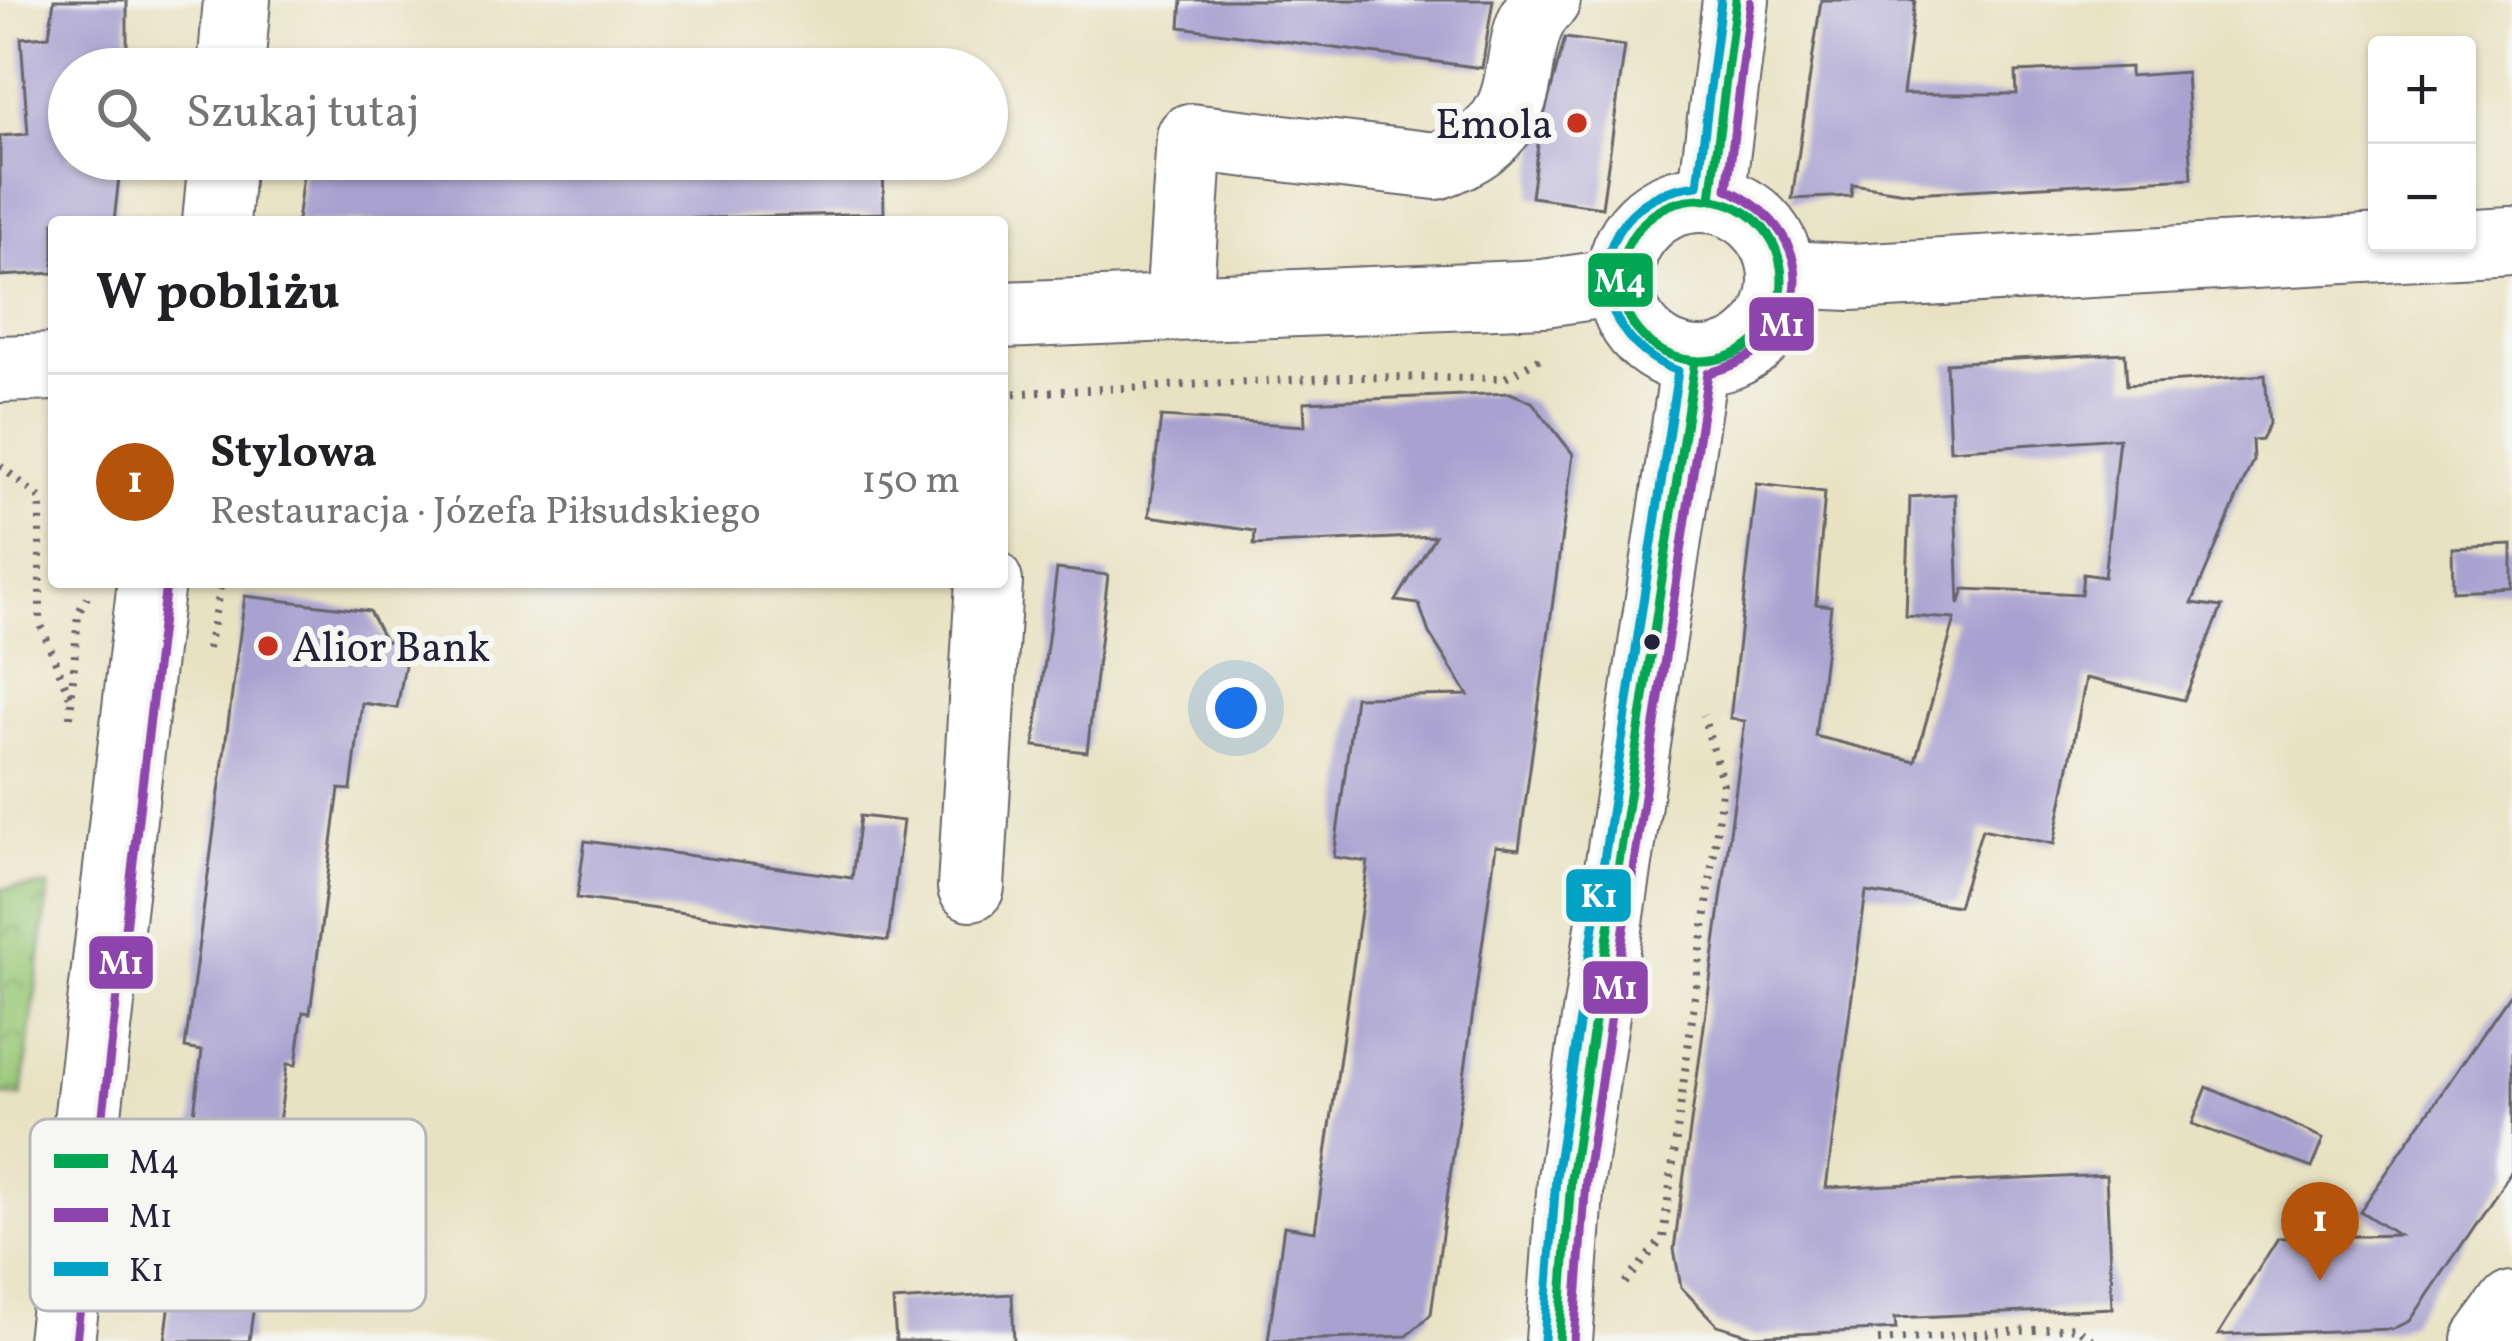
<!DOCTYPE html>
<html lang="pl">
<meta charset="utf-8">
<style>
body{margin:0;font-family:Vollkorn,serif;background:#f2f2f2;color:#202124}
.controls{position:absolute;right:36px;top:36px;display:grid;overflow:hidden;border-radius:12px;box-shadow:0 3px 9px #0004}
.controls button{width:108px;height:108px;display:grid;place-items:center;padding:0;border:0;border-bottom:3px solid #e0e0e0;background:#fff;color:#202124;font:60px sans-serif}
.you{position:absolute;left:1236px;top:708px;width:42px;height:42px;margin:-30px;border:9px solid #fff;border-radius:50%;background:#1a73e8;box-shadow:0 0 0 18px #1a73e833}
.badge{display:grid;place-items:center;width:78px;height:78px;border-radius:50%;background:#b45309;color:#fff;font-size:39px;font-weight:700}
.pin{position:absolute;translate:-50% -99px;filter:drop-shadow(0 3px 6px #0008)}
.pin::after{content:'';position:absolute;top:63px;width:42px;height:36px;background:inherit;clip-path:polygon(0 0,100% 0,50% 100%)}
.list{margin:0;padding:0;list-style:none}
h2{display:flex;justify-content:space-between;align-items:center;height:156px;margin:0;padding:0 48px;font-size:51px}
h2 small{font-size:39px;font-weight:400;color:#757577}
.list li{display:grid;grid-template-columns:78px 1fr auto;gap:36px;align-items:center;box-sizing:border-box;height:216px;padding:0 48px;border-top:3px solid #e0e0e0}
.list b{display:block;font-size:45px;white-space:nowrap}
.list p{margin:0;font-size:39px;white-space:nowrap;color:#757577}
.list em{font-size:39px;font-style:normal;color:#757577}
.icon{flex:none;width:66px;height:66px;fill:none;stroke:currentColor;stroke-width:2;stroke-linecap:round;stroke-linejoin:round}
.map{position:relative;flex:none;width:2512px;height:1341px;overflow:hidden}
.search{position:absolute;background:#fff;box-shadow:0 3px 9px #0004;left:48px;top:48px;width:960px;height:132px;display:flex;align-items:center;gap:30px;box-sizing:border-box;padding:0 42px;border-radius:66px;color:#757577;font-size:45px}
.panel{position:absolute;background:#fff;box-shadow:0 3px 9px #0004;left:48px;top:216px;width:960px;height:372px;border-radius:12px}
.map>svg:first-child{display:block}
.park{fill:url(#park-crowns);stroke:#5d7458;stroke-width:3}
.building{fill:#a9a1d0}
.lines{fill:none;stroke-linecap:round;stroke-linejoin:round}
.minor-casing{stroke:#67656a;stroke-width:70}
.path{stroke:#67656a;stroke-width:8;stroke-dasharray:3 9;stroke-linecap:butt}
.minor{stroke:#fff;stroke-width:66}
.bus-1-casing{stroke:#f6f6f2;stroke-width:18}
.bus-2-casing{stroke:#f6f6f2;stroke-width:18}
.bus-3-casing{stroke:#f6f6f2;stroke-width:18}
.bus-1{stroke:#00a651;stroke-width:9}
.bus-2{stroke:#8e44ad;stroke-width:9}
.bus-3{stroke:#02a2c7;stroke-width:9}
.poi-dot{fill:#c8321e;stroke:#f6f6f2;stroke-width:4.5}
.bus-dot{fill:#22223b;stroke:#f6f6f2;stroke-width:4.5}
.labels{text-anchor:middle;stroke-width:12;stroke-linejoin:round;paint-order:stroke}
.poi-label{font-size:42px;fill:#22223b;stroke:#f6f6f2;text-anchor:end}
.key{fill:#f6f6f2;stroke:#b6b6bb;stroke-width:3}
.key-label{font-size:33px;fill:#22223b}
.line-badge{stroke:#f6f6f2;stroke-width:4.5}
.badge-label{font-size:33px;text-anchor:middle;font-weight:bold;fill:#fff}
</style>
<div class="map">
<svg width="2512" height="1341" viewBox="0 0 2512 1341">
<defs>
<pattern id="park-crowns" width="20" height="18" patternUnits="userSpaceOnUse" patternTransform="scale(3)"><rect width="20" height="18" fill="#98c776"/><path d="M2 6a3 3 0 1 1 6 0M12 15a3 3 0 1 1 6 0" fill="none" stroke="#7ca162"/></pattern>
</defs>
<rect width="100%" height="100%" fill="#f6f6f2"/>
<filter id="ink" filterUnits="userSpaceOnUse"><feTurbulence type="fractalNoise" baseFrequency=".00833" numOctaves="2"/><feDisplacementMap in="SourceGraphic" scale="24" xChannelSelector="R" yChannelSelector="G"/><feConvolveMatrix kernelMatrix="1 2 1 2 8 2 1 2 1" color-interpolation-filters="sRGB"/></filter>
<filter id="wash" filterUnits="userSpaceOnUse"><feTurbulence type="fractalNoise" baseFrequency=".004" numOctaves="4" result="noise"/><feDisplacementMap in="SourceGraphic" scale="48" xChannelSelector="R" yChannelSelector="G"/><feGaussianBlur stdDeviation="2.7" result="paint"/><feColorMatrix in="noise" values="0 0 0 0 0 0 0 0 0 0 0 0 0 0 0 0 0 1.4 0 .05"/><feComposite in="paint" operator="in"/></filter>
<g filter="url(#wash)">
<rect width="100%" height="100%" fill="#e8e2c2"/>
<!-- park -->
<polygon class="park" points="49,886 22,1096 0,1095 0,889"/>
<g id="blocks">
<!-- building -->
<g class="building">
<polygon points="54,0 127,0 127,69 69,69 69,159 121,159 114,222 54,222 54,273 0,276 0,136 28,134 21,38 49,36"/>
<polygon points="1182,0 1493,0 1482,68 1180,27"/>
<polygon points="1821,0 1915,0 1903,94 2017,94 2016,72 2130,67 2130,76 2186,72 2192,178 1912,193 1852,184 1851,196 1792,199"/>
<polygon points="1565,38 1625,46 1602,207 1531,197 1540,130"/>
<polygon points="305,159 883,159 884,213 570,222 297,222"/>
<polygon points="2125,353 2127,385 2265,375 2269,424 2261,439 2252,440 2253,460 2192,603 2222,607 2184,700 2086,678 2054,844 1982,829 1958,906 1866,892 1826,1188 2106,1175 2112,1308 1895,1318 1896,1329 1753,1336 1717,1325 1681,1287 1674,1249 1745,721 1730,719 1757,484 1825,492 1816,604 1831,606 1815,736 1915,761 1955,619 1906,616 1910,497 1955,494 1959,605 1964,589 2081,594 2083,574 2104,577 2119,438 1950,450 1946,363"/>
<polygon points="1510,393 1532,402 1573,454 1519,849 1496,846 1431,1314 1407,1336 1268,1341 1284,1226 1315,1231 1368,862 1334,857 1355,697 1468,695 1429,633 1419,604 1396,601 1435,536 1254,545 1255,531 1149,516 1161,417 1305,426 1304,402"/>
<polygon points="2512,545 2512,588 2453,591 2452,548"/>
<polygon points="1057,569 1108,575 1087,752 1034,746"/>
<polygon points="245,596 369,611 385,641 409,644 397,708 362,703 351,790 339,789 310,1013 303,1012 296,1065 287,1064 249,1341 165,1341 202,1051 185,1048"/>
<polygon points="860,816 903,821 888,941 577,898 585,841 852,878"/>
<polygon points="2512,991 2512,1171 2410,1321 2393,1329 2218,1335 2278,1238 2398,1235 2360,1211"/>
<polygon points="2207,1087 2324,1138 2312,1168 2192,1124"/>
<polygon points="1012,1294 1014,1341 896,1341 893,1301"/>
</g>
</g>
</g>
<g filter="url(#ink)">
<use href="#blocks" fill-opacity="0" stroke="#67656a" stroke-width="3"/>
<g class="lines">
<!-- minor casing -->
<g class="minor-casing">
<g id="minor">
<polyline points="231,69 237,0"/>
<polyline points="1711,198 1736,0"/>
<circle cx="1701" cy="280" r="81"/>
<polyline points="216,222 222,159"/>
<polyline points="1783,274 1851,277 2512,241"/>
<path d="M1179,306L1190,137L1436,166C1554,126 1497,44 1547,0"/>
<polyline points="1002,315 1544,293 1620,282"/>
<polyline points="0,369 54,367"/>
<polyline points="971,887 989,582"/>
<polyline points="61,1341 151,582"/>
<polyline points="1559,1341 1571,1179 1695,361"/>
<polyline points="2486,1341 2512,1305"/>
</g>
</g>
<!-- path -->
<g class="path">
<polyline points="1002,394 1350,377 1505,378 1546,355"/>
<polyline points="0,466 40,498 40,623 70,697"/>
<polyline points="208,649 221,582"/>
<polyline points="70,717 78,614 87,597"/>
<polyline points="1625,1283 1663,1238 1723,784 1703,715"/>
<polyline points="1878,1341 2075,1327 2094,1341"/>
</g>
<!-- minor -->
<use href="#minor" class="minor"/>
<!-- bus-1 casing -->
<g class="bus-1-casing">
<g id="bus-1">
<polyline points="1711,198 1736,0"/>
<circle cx="1701" cy="280" r="81"/>
<polyline points="1559,1341 1571,1179 1695,361"/>
</g>
</g>
<!-- bus-2 casing -->
<g class="bus-2-casing">
<g id="bus-2">
<polyline points="76,1341 166,584"/>
<path d="M1574,1341L1586,1181L1708,373C1815,347 1828,236 1727,189L1751,2"/>
</g>
</g>
<!-- bus-3 casing -->
<g class="bus-3-casing">
<path id="bus-3" d="M1544,1340L1556,1177L1678,371C1575,332 1584,197 1698,185L1721,0"/>
</g>
<!-- bus-1 -->
<use href="#bus-1" class="bus-1"/>
<!-- bus-2 -->
<use href="#bus-2" class="bus-2"/>
<!-- bus-3 -->
<use href="#bus-3" class="bus-3"/>
</g>
</g>
<!-- markers -->
<g class="poi-dot">
<circle cx="1577" cy="123" r="12"/>
<circle cx="268" cy="646" r="12"/>
</g>
<circle class="bus-dot" cx="1652" cy="642" r="10"/>
<g class="labels">
<!-- poi labels -->
<g class="poi-label">
<text x="1553" y="138">Emola</text>
<text x="292" y="661" text-anchor="start">Alior Bank</text>
</g>
</g>
<!-- legend -->
<rect x="30" y="1119" width="396" height="192" rx="18" class="key"/>
<rect x="54" y="1154" width="54" height="14" fill="#00a651"/>
<rect x="54" y="1208" width="54" height="14" fill="#8e44ad"/>
<rect x="54" y="1262" width="54" height="14" fill="#02a2c7"/>
<g class="key-label">
<text x="129" y="1173">M4</text>
<text x="129" y="1227">M1</text>
<text x="129" y="1281">K1</text>
</g>
<g class="line-badge">
<rect x="1586" y="251" width="69" height="58" rx="12" fill="#00a651"/>
<rect x="1747" y="295" width="69" height="58" rx="12" fill="#8e44ad"/>
<rect x="1564" y="867" width="69" height="57" rx="12" fill="#02a2c7"/>
<rect x="87" y="934" width="68" height="57" rx="12" fill="#8e44ad"/>
<rect x="1581" y="959" width="69" height="57" rx="12" fill="#8e44ad"/>
</g>
<g class="badge-label">
<text x="1620" y="292">M4</text>
<text x="1782" y="336">M1</text>
<text x="1599" y="907">K1</text>
<text x="121" y="974">M1</text>
<text x="1615" y="999">M1</text>
</g>
</svg>
<div class="controls">
<button>+</button>
<button>−</button>
</div>
<div class="you"></div>
<div class="pin badge" style="left:2320px;top:1281px">1</div>
<div class="search"><svg class="icon" aria-label="search" viewBox="0 0 24 24"><circle cx="10" cy="10" r="6"/><path d="M15 15l6 6"/></svg>Szukaj tutaj</div>
<section class="panel">
<h2>W pobliżu<small></small></h2>
<ul class="list">
<li><span class="badge">1</span><div><b>Stylowa</b><p>Restauracja · Józefa Piłsudskiego</p></div><em>150 m</em></li>
</ul>
</section>
</div>
